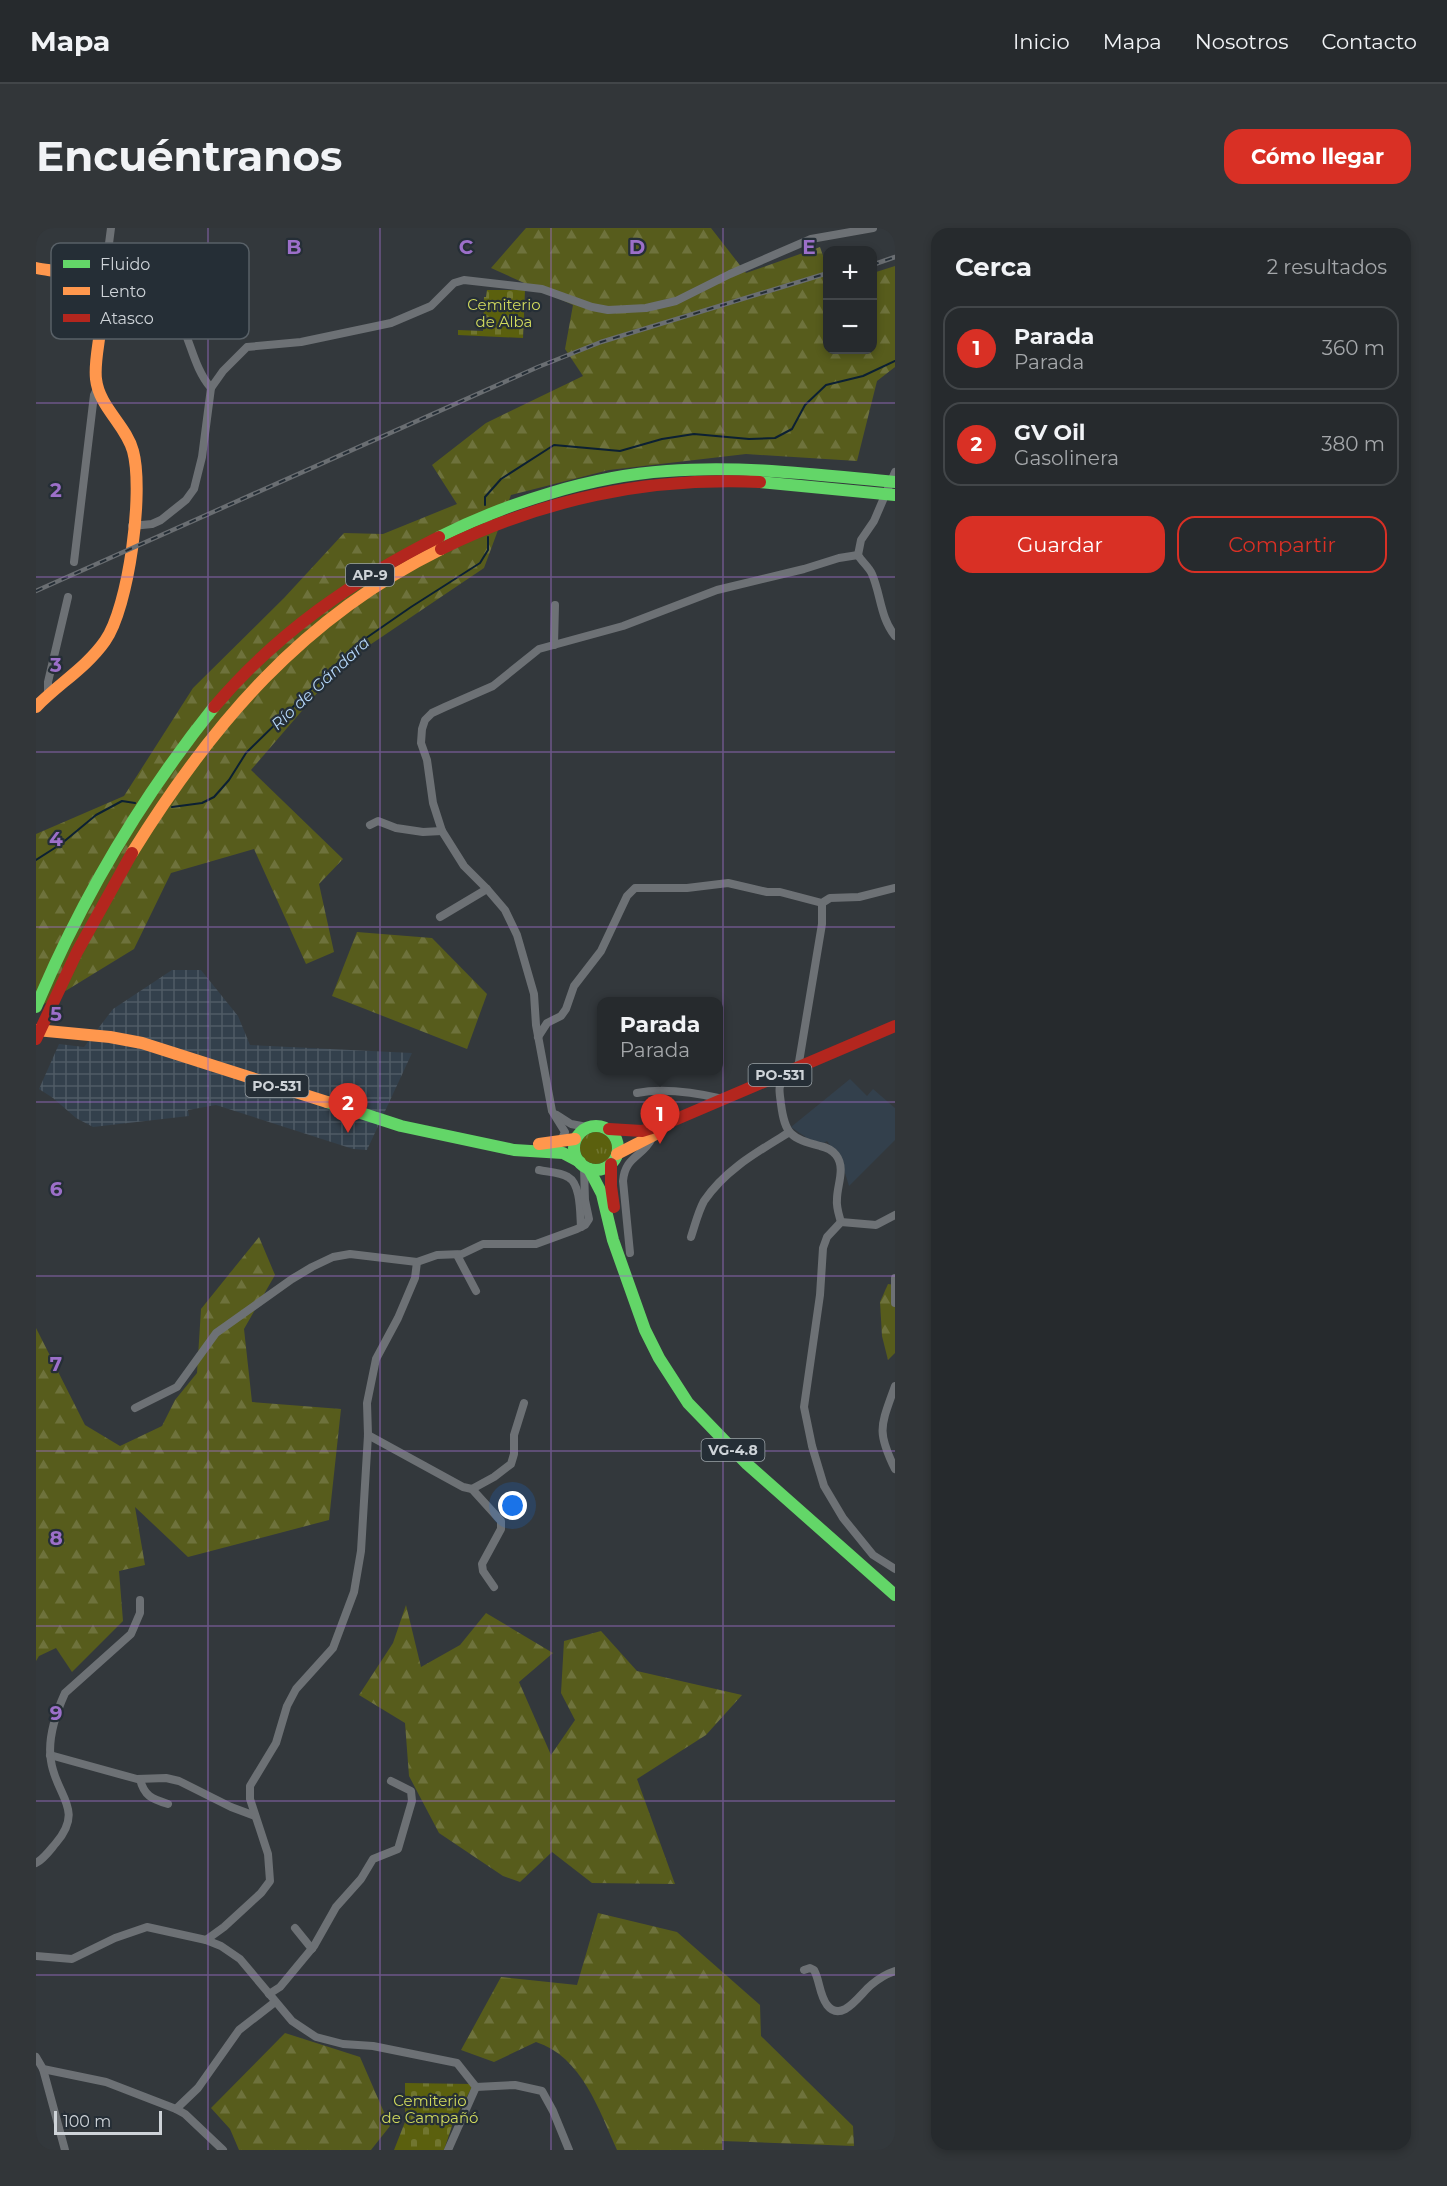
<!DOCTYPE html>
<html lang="es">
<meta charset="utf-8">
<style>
body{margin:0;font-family:Montserrat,sans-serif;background:#323639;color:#f1f3f6}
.controls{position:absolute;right:18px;top:18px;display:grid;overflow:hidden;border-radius:12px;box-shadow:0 3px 9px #0003}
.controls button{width:54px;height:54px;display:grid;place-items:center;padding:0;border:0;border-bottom:2px solid #424649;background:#262a2d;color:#f1f3f6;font:30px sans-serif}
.scale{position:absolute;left:18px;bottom:15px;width:108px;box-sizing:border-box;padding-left:6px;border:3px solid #ced3d8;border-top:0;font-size:16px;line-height:21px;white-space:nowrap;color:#ced3d8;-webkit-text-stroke:4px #252e36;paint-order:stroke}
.you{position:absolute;left:477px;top:1278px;width:21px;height:21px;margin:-15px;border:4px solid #fff;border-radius:50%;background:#1a73e8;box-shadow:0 0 0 9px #1a73e833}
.badge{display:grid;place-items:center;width:39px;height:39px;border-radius:50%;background:#d93025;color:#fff;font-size:20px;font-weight:700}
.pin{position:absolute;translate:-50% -50px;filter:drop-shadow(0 2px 3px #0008)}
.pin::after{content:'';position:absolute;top:32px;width:21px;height:18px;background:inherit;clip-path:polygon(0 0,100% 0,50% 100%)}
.popup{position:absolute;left:561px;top:769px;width:126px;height:78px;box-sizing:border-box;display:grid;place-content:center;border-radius:12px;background:#262a2d;filter:drop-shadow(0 2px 4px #0005);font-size:20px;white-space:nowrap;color:#a4a7aa}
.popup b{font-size:22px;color:#f1f3f6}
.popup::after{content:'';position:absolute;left:50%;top:100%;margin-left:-12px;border:12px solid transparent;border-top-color:#262a2d}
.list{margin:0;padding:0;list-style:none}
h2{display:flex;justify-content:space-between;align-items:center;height:78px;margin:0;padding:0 24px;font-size:26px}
h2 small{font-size:20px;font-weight:400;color:#a4a7aa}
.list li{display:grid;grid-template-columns:39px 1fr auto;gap:18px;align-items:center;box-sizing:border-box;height:84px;margin:0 12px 12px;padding:0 12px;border:2px solid #424649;border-radius:18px}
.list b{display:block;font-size:22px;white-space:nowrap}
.list p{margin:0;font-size:20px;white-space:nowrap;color:#a4a7aa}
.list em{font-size:20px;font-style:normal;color:#a4a7aa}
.actions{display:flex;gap:12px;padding:18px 24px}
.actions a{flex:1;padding:14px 0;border:2px solid #d93025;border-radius:18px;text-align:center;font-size:21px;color:#d93025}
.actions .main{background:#d93025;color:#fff}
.map{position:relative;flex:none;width:859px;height:1922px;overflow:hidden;border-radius:18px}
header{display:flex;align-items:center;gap:36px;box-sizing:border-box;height:84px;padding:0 30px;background:#262a2d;border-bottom:2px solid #424649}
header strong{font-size:28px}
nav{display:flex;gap:33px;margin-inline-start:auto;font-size:21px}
.intro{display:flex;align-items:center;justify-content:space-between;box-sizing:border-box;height:144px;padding:0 36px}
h1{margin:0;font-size:42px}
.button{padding:15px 27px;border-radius:18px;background:#d93025;color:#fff;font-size:21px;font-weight:700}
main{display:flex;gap:36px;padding:0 36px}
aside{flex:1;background:#262a2d;border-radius:18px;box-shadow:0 3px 9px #0003}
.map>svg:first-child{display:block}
.built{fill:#33404c}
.industrial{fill:url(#industrial-grid)}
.grass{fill:url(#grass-tufts)}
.forest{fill:url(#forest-firs)}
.cemetery{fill:url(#cemetery-stones)}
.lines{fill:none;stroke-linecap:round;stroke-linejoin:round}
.stream{stroke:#0c2033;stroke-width:2}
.street{stroke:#6d7175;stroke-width:8}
.fast{stroke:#63d668;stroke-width:12}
.slow{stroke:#ff974d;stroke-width:12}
.jam{stroke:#b3261e;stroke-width:12}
.rail-casing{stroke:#6a6e72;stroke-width:4.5}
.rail{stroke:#252e36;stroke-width:2;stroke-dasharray:7;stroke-linecap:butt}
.grid{fill:none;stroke:#9c6fc9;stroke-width:1.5;stroke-opacity:0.55}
.labels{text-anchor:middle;stroke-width:4.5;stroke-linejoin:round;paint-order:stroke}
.shield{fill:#252e36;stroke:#9ba2a7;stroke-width:1.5}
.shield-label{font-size:14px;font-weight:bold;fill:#ced3d8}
.park-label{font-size:15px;fill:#d1da5d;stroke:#252e36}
.water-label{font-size:16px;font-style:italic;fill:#b4d6f8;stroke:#252e36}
.key{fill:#252e36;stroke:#586067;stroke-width:1.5}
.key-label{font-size:16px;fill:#ced3d8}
.grid-label{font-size:20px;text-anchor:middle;font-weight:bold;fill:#9c6fc9;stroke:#252e36;stroke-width:4.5;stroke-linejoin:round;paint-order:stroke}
</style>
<header>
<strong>Mapa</strong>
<nav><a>Inicio</a><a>Mapa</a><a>Nosotros</a><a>Contacto</a></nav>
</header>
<div class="intro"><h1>Encuéntranos</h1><a class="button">Cómo llegar</a></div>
<main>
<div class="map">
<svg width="859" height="1922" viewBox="0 0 859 1922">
<defs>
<pattern id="industrial-grid" width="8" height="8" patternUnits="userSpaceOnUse" patternTransform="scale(1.5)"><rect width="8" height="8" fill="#33404c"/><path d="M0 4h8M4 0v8" fill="none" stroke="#4f5b65"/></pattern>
<pattern id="grass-tufts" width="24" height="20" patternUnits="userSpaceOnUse" patternTransform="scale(1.5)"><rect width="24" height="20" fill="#5b600e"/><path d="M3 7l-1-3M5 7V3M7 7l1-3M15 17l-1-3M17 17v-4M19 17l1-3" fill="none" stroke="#717630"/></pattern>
<pattern id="forest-firs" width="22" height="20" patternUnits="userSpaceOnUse" patternTransform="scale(1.5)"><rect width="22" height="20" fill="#575c1c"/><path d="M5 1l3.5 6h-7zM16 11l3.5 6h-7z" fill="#6e723c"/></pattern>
<pattern id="cemetery-stones" width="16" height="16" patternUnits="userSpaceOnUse" patternTransform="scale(1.5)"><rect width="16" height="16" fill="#5b600e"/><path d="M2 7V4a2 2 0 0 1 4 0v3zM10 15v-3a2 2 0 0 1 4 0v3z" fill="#717630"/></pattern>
</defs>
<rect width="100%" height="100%" fill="#33383c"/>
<!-- built -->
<polygon class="built" points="814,851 831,868 837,861 859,880 859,912 813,958 805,932 791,913 788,915 774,912 755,899"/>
<!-- industrial -->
<polygon class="industrial" points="136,742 165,742 202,788 214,817 376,825 331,922 317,921 180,877 152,882 153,888 57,899 40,890 17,870 3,861 23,816 48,819 77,781"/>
<!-- grass -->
<circle class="grass" cx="560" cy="920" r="16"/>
<!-- forest -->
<g class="forest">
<polygon points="490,0 675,0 710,45 784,19 791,39 792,122 836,122 837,45 859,38 859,139 841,153 821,233 710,226 573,242 475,267 448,340 307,435 215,542 307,631 283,656 298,724 270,736 218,621 135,645 98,721 0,781 0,606 88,568 157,460 248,370 308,305 347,306 421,276 396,237 450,195 547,148 529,121 537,77 455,40"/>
<polygon points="321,704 396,710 451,766 431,821 296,768"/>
<polygon points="223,1009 239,1047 208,1101 216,1174 305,1181 293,1292 152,1329 99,1279 109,1337 83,1343 87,1393 36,1444 20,1420 3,1428 0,1433 0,1100 49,1197 84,1218 126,1198 139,1172 161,1145 165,1081"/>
<polygon points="852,1056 859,1057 859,1125 852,1132 846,1108 844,1074"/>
<polygon points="370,1377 385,1439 424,1417 450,1385 517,1425 483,1454 515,1527 539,1492 525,1465 528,1413 565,1403 601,1443 706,1467 670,1507 601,1551 639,1656 556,1655 516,1624 484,1654 467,1648 403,1605 373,1548 369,1495 323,1467 357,1415"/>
<path d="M562,1685L641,1704L724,1777L725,1808L817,1898L818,1918L686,1913L687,1922H581C563,1882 546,1829 500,1814L458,1834L425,1822L465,1749L541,1757Z"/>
<polygon points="249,1805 324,1829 354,1898 335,1922 203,1922 194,1901 175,1880"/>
</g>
<!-- cemetery -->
<g class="cemetery">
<polygon points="451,62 489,62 487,110 422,107 422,102 447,103 448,69 450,69"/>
<polygon points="369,1855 435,1856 435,1861 418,1892 408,1922 358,1922 369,1894"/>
</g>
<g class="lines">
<!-- stream -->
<g class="stream">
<polyline points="449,277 449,269 465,251 518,217 584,223 626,211 658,206 713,211 739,210 756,201 769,177 790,157 827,148 859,133"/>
<polyline points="136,579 166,575 178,569 193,552 210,525 320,417 375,379 444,335 452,322 452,309"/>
<polyline points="0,632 25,616 60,587 86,573 99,575"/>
</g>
<!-- street -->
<g class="street">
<path d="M71,26C87,33 95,45 107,56C120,67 132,73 141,88C155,111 157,139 175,160"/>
<polyline points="62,69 67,62 75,0"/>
<path d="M859,244L838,293L825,312L822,327C826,334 833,339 836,346C845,367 844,389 859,408"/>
<polyline points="96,298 116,296 125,292 150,272 158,261 166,229 175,160 187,143 211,119 265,114 355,95 395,78 418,55 428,52 506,61 556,79 572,82 610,80 640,73 694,46 775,11 837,0"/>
<polyline points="38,334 58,167 62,159"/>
<polyline points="518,417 519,377"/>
<polyline points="12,466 12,454 32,369"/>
<polyline points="334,597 342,593 360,600 387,604 406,603"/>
<polyline points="404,689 451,661"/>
<polyline points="502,809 511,795 525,788 530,781 538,758 565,723 591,668 599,660 651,660 692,655 731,664 744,664 786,675 794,670 823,669 859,660"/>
<polyline points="762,840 786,696 786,675"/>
<path d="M748,850C741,858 744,866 745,876C749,907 755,910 784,918C789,919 796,922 800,927C810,940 801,957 801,971C800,979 803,987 805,994"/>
<path d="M601,865C627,860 661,865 687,871"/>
<polyline points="521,887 535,896 551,899"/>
<polyline points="524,915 529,904 516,883 500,797 498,766 481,707 469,682 451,661 428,638 406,603 397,575 391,532 385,515 386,501 389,492 396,485 409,479 457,458 503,421 587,398 681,362 768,341 803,330 822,327"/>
<path d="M503,942C512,944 524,944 532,949C545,956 544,985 545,999"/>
<polyline points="859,987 840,997 805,994 791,1009 787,1020 784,1067 768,1179 776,1218 788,1258 807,1290 837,1327 859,1341"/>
<path d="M655,1009C659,997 662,984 668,973C689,942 721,924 752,905"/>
<path d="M594,1025L587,953C589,928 607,929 616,910"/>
<polyline points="421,1027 440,1063"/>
<polyline points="859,1050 859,1075"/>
<path d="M859,1158C845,1198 840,1202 859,1241"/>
<polyline points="99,1180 141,1159 180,1105 256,1051 276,1039 297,1029 314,1026 381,1034"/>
<polyline points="332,1207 427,1259 436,1261 458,1249 475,1236 478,1226 478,1207 488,1175"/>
<polyline points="436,1261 465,1293 465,1301 446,1336 447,1343 458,1359"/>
<polyline points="14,1527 101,1551 130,1550 143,1553 195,1579 219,1588"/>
<path d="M104,1551C108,1568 116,1571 132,1576"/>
<path d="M0,1635C8,1631 14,1622 20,1615C49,1581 20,1568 15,1533C11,1510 20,1485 29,1465L95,1406L104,1385V1372"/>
<polyline points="259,1700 276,1721"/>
<polyline points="170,1712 185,1718 204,1731 256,1793 280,1809 307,1816 337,1818 421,1835 440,1859 479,1857 506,1863 517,1883 533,1922"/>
<polyline points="0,1728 36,1731 79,1710 111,1699 170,1712 188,1699 225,1665 234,1653 232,1626 214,1571 214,1558 240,1515 251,1478 260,1461 297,1420 318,1364 325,1323 332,1207 331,1175 340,1131 362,1090 379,1050 381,1034 401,1027 426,1026 447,1016 500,1016 541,1001 549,997 553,991 549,972 548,940"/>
<path d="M768,1742L774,1740L778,1742C784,1753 783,1766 791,1777C806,1796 824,1766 835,1757C842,1751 850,1746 859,1743"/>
<polyline points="233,1766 244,1759 278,1718 300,1679 325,1651 337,1631 362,1621 376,1573 375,1563 355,1553"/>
<polyline points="0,1829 7,1841 70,1854 140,1881 149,1886 187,1922"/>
<polyline points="7,1841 29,1922"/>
<polyline points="140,1881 162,1860 203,1802 239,1774"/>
<polyline points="412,1922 440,1859"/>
</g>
<!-- fast -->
<g class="fast">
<polyline points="724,254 859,267"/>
<path d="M403,309C471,275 555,248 631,243C707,237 783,247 859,254"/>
<path d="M0,779C45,672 106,569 178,479"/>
<polyline points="291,874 365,898 478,922 527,925 544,934"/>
<circle cx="560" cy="920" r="22"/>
<polyline points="553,941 566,966 577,1012 609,1102 623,1130 652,1175 711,1236 859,1367"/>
</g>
<!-- slow -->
<g class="slow">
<path d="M0,40C14,43 31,43 44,50C82,71 56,118 60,151C63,179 90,197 97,223C108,263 93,379 69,413C50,440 22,456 0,479"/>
<path d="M96,625C176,496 267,389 405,321"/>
<polyline points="0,802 74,809 106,815 291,874"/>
<polyline points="503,916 539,911"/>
<polyline points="581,926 620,906"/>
</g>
<!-- jam -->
<g class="jam">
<path d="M405,321C508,271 610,249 724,254"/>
<path d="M178,479C241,405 317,352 403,309"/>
<polyline points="0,811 41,724 96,625"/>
<polyline points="573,901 606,903 629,896 859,798"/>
<polyline points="575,936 575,958 578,979"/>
</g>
<!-- rail casing -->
<g class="rail-casing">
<g id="rail">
<polyline points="836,37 859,29"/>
<polyline points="0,363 502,139 565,114 792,45"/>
</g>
</g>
<!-- rail -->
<use href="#rail" class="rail"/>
</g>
<!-- grid -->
<path class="grid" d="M172,0V1922M344,0V1922M515,0V1922M687,0V1922M0,175H859M0,349H859M0,524H859M0,699H859M0,874H859M0,1048H859M0,1223H859M0,1398H859M0,1573H859M0,1747H859"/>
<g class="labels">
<!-- shield labels -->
<g class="shield">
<rect x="310" y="336" width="48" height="22" rx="4.5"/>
<rect x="712.5" y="836" width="63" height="22" rx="4.5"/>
<rect x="209.5" y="847" width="63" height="22" rx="4.5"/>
<rect x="665.5" y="1211" width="63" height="22" rx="4.5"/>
</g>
<g class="shield-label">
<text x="334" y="352">AP-9</text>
<text x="744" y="852">PO-531</text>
<text x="241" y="863">PO-531</text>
<text x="697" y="1227">VG-4.8</text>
</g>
<!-- park labels -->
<g class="park-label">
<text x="468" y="82">Cemiterio<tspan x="468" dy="17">de Alba</tspan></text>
<text x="394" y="1878">Cemiterio<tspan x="394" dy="17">de Campañó</tspan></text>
</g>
<!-- water labels -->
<g class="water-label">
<text transform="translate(284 455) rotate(-43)" y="6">Río de Gándara</text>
</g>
</g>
<!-- legend -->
<rect x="15" y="15" width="198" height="96" rx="9" class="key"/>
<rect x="27" y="32" width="27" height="8" fill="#63d668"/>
<rect x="27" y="59" width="27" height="8" fill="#ff974d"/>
<rect x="27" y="86" width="27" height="8" fill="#b3261e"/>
<g class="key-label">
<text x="64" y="42">Fluido</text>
<text x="64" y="69">Lento</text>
<text x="64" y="96">Atasco</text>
</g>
<g class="grid-label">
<text x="258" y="26">B</text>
<text x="430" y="26">C</text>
<text x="601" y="26">D</text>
<text x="773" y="26">E</text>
<text x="20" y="269">2</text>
<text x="20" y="444">3</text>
<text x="20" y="618">4</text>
<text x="20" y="793">5</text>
<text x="20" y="968">6</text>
<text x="20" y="1143">7</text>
<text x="20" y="1317">8</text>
<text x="20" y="1492">9</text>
</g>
</svg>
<div class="controls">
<button>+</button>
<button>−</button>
</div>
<div class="scale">100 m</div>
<div class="you"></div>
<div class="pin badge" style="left:624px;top:916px">1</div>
<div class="popup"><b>Parada</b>Parada</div>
<div class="pin badge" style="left:312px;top:905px">2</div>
</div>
<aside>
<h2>Cerca<small>2 resultados</small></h2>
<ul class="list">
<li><span class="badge">1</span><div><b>Parada</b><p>Parada</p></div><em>360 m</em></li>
<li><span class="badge">2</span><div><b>GV Oil</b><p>Gasolinera</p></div><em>380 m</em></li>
</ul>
<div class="actions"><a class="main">Guardar</a><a>Compartir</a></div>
</aside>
</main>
